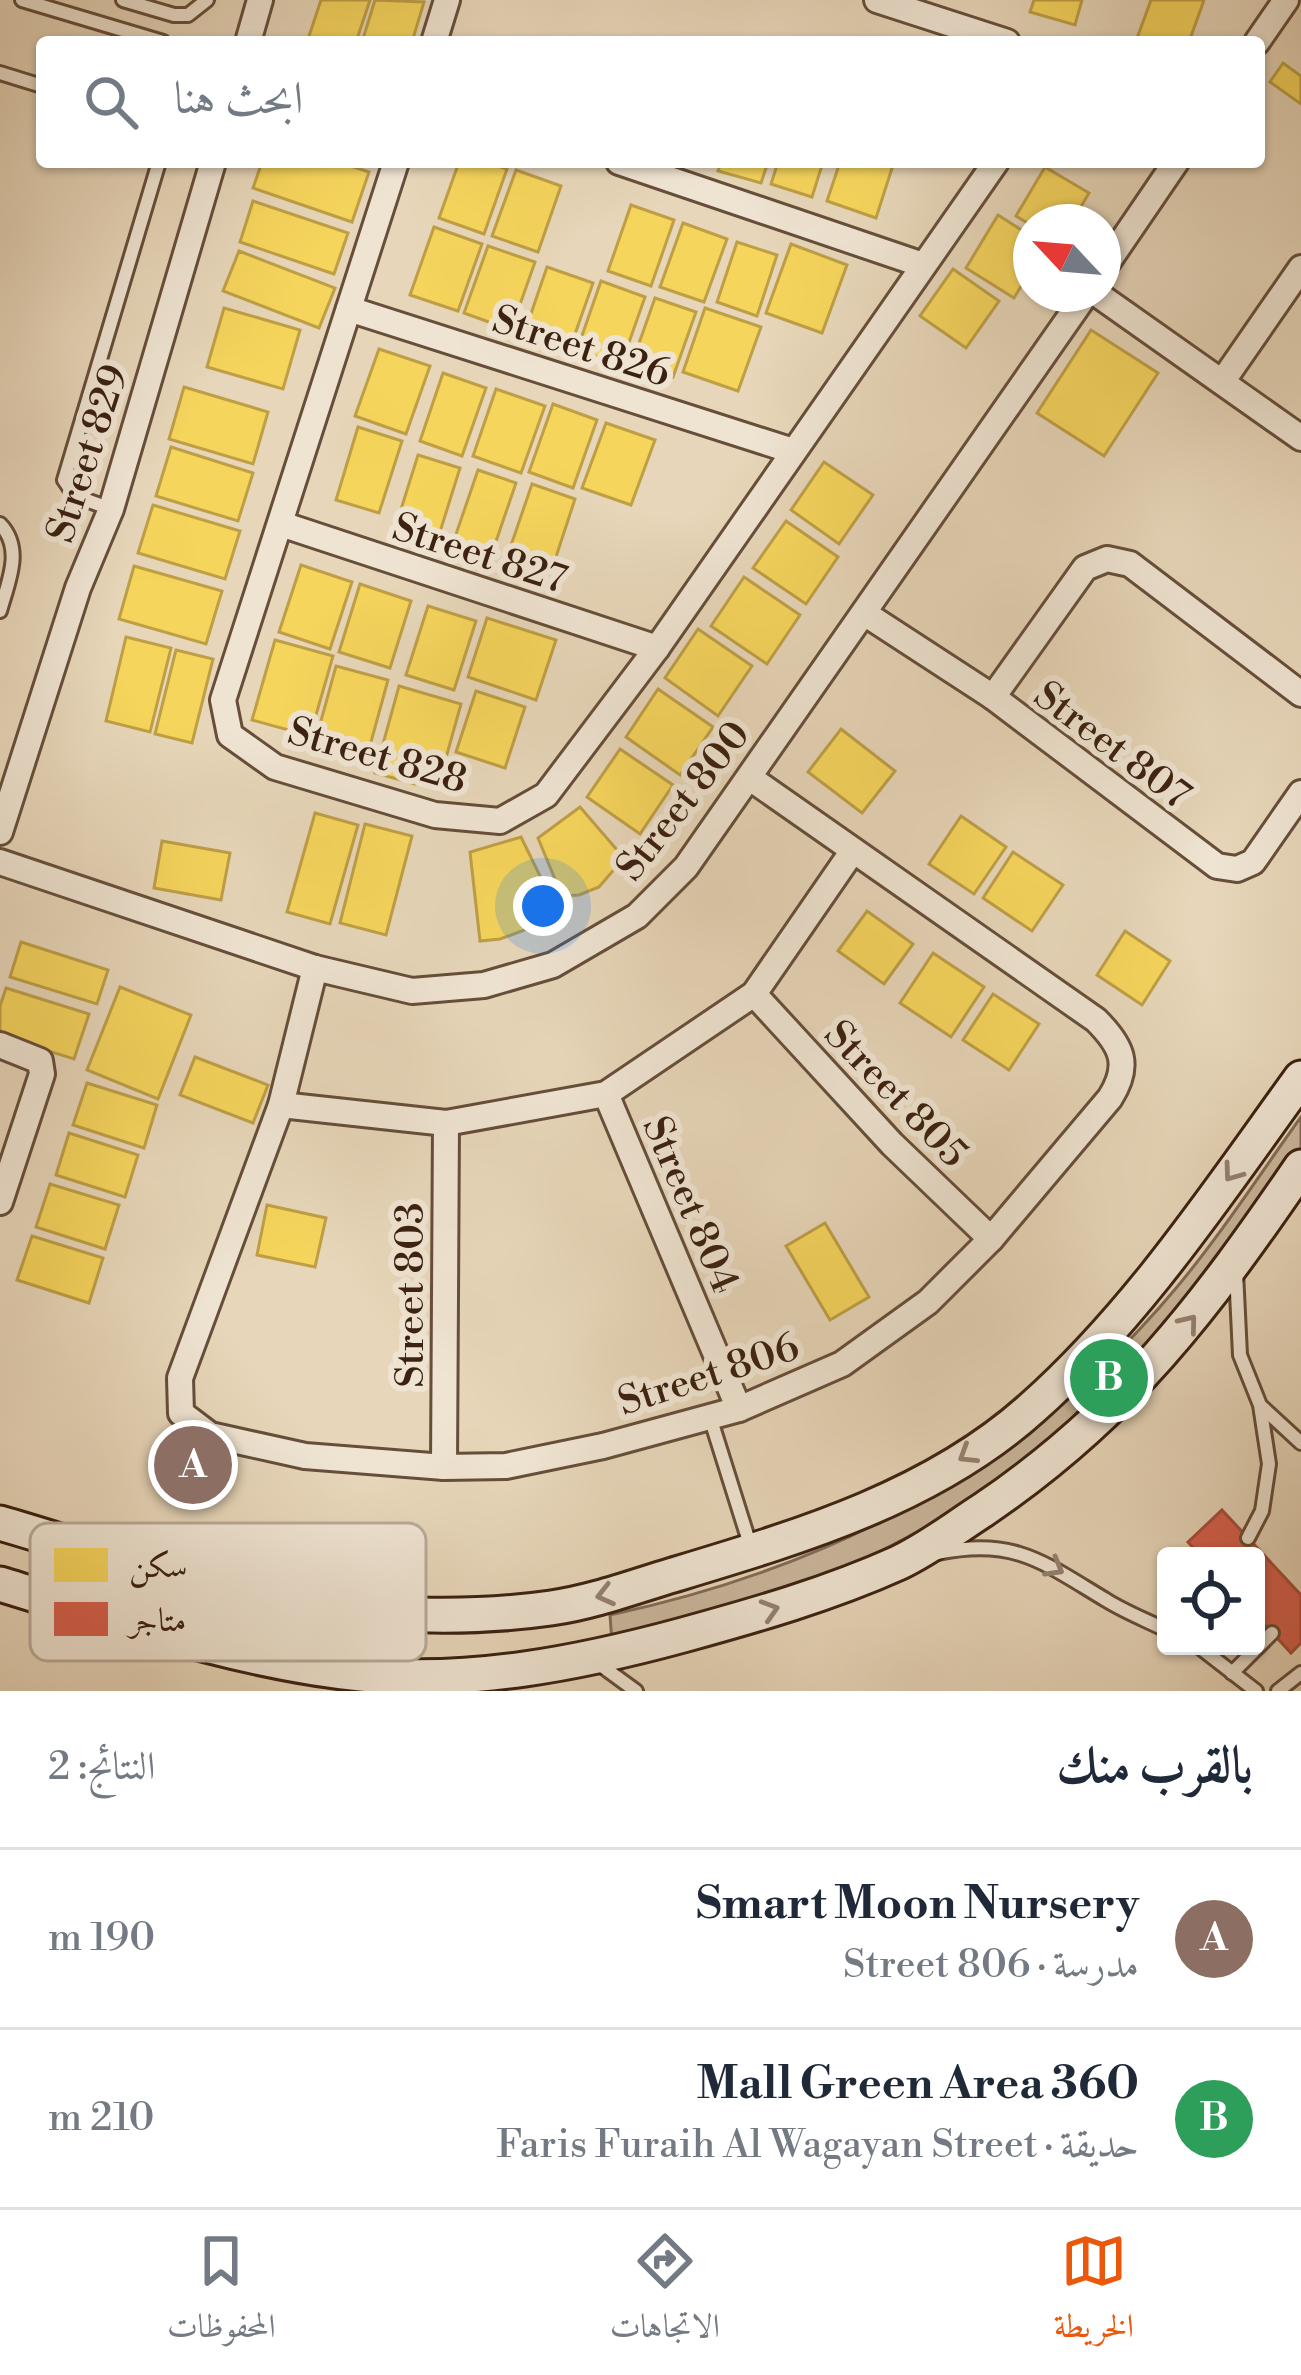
<!DOCTYPE html>
<html lang="ar">
<meta charset="utf-8">
<style>
body{margin:0;font-family:"Libre Bodoni",Amiri,serif;background:#f6f6f7;color:#1f2937;direction:rtl}
.controls{position:absolute;right:36px;bottom:36px;display:grid;overflow:hidden;border-radius:12px;box-shadow:0 3px 9px #0004}
.controls button{width:108px;height:108px;display:grid;place-items:center;padding:0;border:0;border-bottom:3px solid #e0e1e3;background:#fff;color:#1f2937;font:60px sans-serif}
.compass{position:absolute;left:1013px;top:204px;width:108px;height:108px;border-radius:50%;background:#fff;box-shadow:0 3px 9px #0004;rotate:296deg}
.you{position:absolute;left:543px;top:906px;width:42px;height:42px;margin:-30px;border:9px solid #fff;border-radius:50%;background:#1a73e8;box-shadow:0 0 0 18px #1a73e833}
.badge{display:grid;place-items:center;width:78px;height:78px;border-radius:50%;background:#ea580c;color:#fff;font-size:39px;font-weight:700}
.pin{position:absolute;translate:-50% -50%;border:6px solid #fff;box-shadow:0 3px 12px #0006}
.list{margin:0;padding:0;list-style:none}
h2{display:flex;justify-content:space-between;align-items:center;height:156px;margin:0;padding:0 48px;font-size:51px}
h2 small{font-size:39px;font-weight:400;color:#747a83}
.list li{display:grid;grid-template-columns:78px 1fr auto;gap:36px;align-items:center;box-sizing:border-box;height:180px;padding:0 48px;border-top:3px solid #e0e1e3}
.list b{display:block;font-size:45px;white-space:nowrap}
.list p{margin:0;font-size:39px;white-space:nowrap;color:#747a83}
.list em{font-size:39px;font-style:normal;color:#747a83}
.icon{flex:none;width:66px;height:66px;fill:none;stroke:currentColor;stroke-width:2;stroke-linecap:round;stroke-linejoin:round}
.map{position:relative;flex:none;width:1301px;height:1691px;overflow:hidden;direction:ltr}
.search{position:absolute;background:#fff;box-shadow:0 3px 9px #0004;left:36px;right:36px;top:36px;height:132px;display:flex;align-items:center;gap:30px;box-sizing:border-box;padding:0 42px;border-radius:12px;color:#747a83;font-size:45px}
.sheet{height:516px;background:#fff}
nav{display:flex;justify-content:space-around;align-items:center;box-sizing:border-box;height:168px;border-top:3px solid #e0e1e3;background:#fff;font-size:33px;color:#747a83}
nav a{display:grid;justify-items:center;gap:6px}
nav .on{color:#ea580c}
.map>svg:first-child{display:block}
.green{fill:#cab79c;stroke:#826c56;stroke-width:3}
.homes{fill:#f6d55c;stroke:#be9f45;stroke-width:3}
.shops{fill:#d6604d;stroke:#a84d3b;stroke-width:3}
.lines{fill:none;stroke-linecap:round;stroke-linejoin:round}
.lane-casing{stroke:#664e3a;stroke-width:18}
.street-casing{stroke:#664e3a;stroke-width:30}
.secondary-casing{stroke:#3b2110;stroke-width:39}
.lane{stroke:#efe4d2;stroke-width:12}
.street{stroke:#efe4d2;stroke-width:24}
.secondary{stroke:#efe4d2;stroke-width:33}
.oneway{stroke:#958271}
.labels{text-anchor:middle;stroke-width:12;stroke-linejoin:round;paint-order:stroke}
.street-label{font-size:39px;fill:#3b2110;stroke:#efe4d2}
.key{fill:#efe4d2;stroke:#b9aa98;stroke-width:3}
.key-label{font-size:33px;fill:#3b2110}
</style>
<div class="map">
<svg width="1301" height="1691" viewBox="0 0 1301 1691">
<rect width="100%" height="100%" fill="#e7d6b9"/>
<filter id="stains"><feTurbulence type="fractalNoise" baseFrequency=".00167" numOctaves="4"/><feColorMatrix values="0 0 0 0 .2 0 0 0 0 .09 0 0 0 0 .02 0 0 0 .5 -.17"/></filter>
<radialGradient id="worn" r=".72"><stop offset=".6" stop-color="#630" stop-opacity="0"/><stop offset="1" stop-color="#630" stop-opacity=".3"/></radialGradient>
<!-- green -->
<path class="green" d="M1301,1117V1161L1097,1406L948,1516L833,1576L612,1642L610,1615C834,1567 1029,1465 1177,1287C1222,1233 1260,1174 1301,1117Z"/>
<!-- homes -->
<g class="homes">
<polygon points="321,0 370,0 356,42 307,42"/>
<polygon points="375,0 424,2 412,42 362,42"/>
<polygon points="1034,0 1082,0 1075,25 1030,12"/>
<polygon points="1151,0 1204,0 1189,42 1136,41"/>
<polygon points="1283,63 1301,76 1301,104 1270,82"/>
<polygon points="262,162 339,162 369,172 352,222 253,188"/>
<polygon points="459,162 487,162 507,169 484,234 439,218"/>
<polygon points="721,162 768,162 761,183 718,171"/>
<polygon points="778,162 823,162 812,197 771,184"/>
<polygon points="840,162 894,162 876,218 827,201"/>
<polygon points="1045,167 1089,193 1072,222 1031,222 1031,225 1016,216"/>
<polygon points="516,170 561,186 538,252 492,236"/>
<polygon points="253,201 348,233 334,274 240,242"/>
<polygon points="631,205 674,220 651,286 608,271"/>
<polygon points="998,215 1031,236 1031,270 1014,298 966,268"/>
<polygon points="683,223 727,239 704,302 660,287"/>
<polygon points="434,227 482,244 458,311 410,295"/>
<polygon points="737,242 777,255 757,316 717,302"/>
<polygon points="791,244 847,265 822,333 766,313"/>
<polygon points="488,246 535,262 511,330 464,313"/>
<polygon points="239,251 335,288 319,328 223,291"/>
<polygon points="547,267 593,283 569,351 524,334"/>
<polygon points="953,269 999,301 966,348 920,316"/>
<polygon points="601,281 645,297 621,365 577,350"/>
<polygon points="655,298 696,312 673,377 632,363"/>
<polygon points="224,308 300,330 283,389 207,367"/>
<polygon points="705,308 761,327 738,391 683,372"/>
<polygon points="1091,330 1158,373 1104,456 1037,413"/>
<polygon points="379,349 430,366 406,434 355,416"/>
<polygon points="443,373 486,388 462,456 420,441"/>
<polygon points="184,387 268,412 253,464 169,439"/>
<polygon points="496,389 545,406 521,473 473,456"/>
<polygon points="553,404 597,420 573,488 529,472"/>
<polygon points="606,423 655,440 631,505 582,488"/>
<polygon points="358,427 402,441 379,513 336,500"/>
<polygon points="171,447 253,473 238,521 156,496"/>
<polygon points="418,455 460,468 439,535 397,522"/>
<polygon points="824,462 873,495 839,544 791,510"/>
<polygon points="478,470 516,483 492,553 454,540"/>
<polygon points="532,484 575,499 551,572 507,557"/>
<polygon points="153,505 240,531 225,579 138,553"/>
<polygon points="786,521 838,557 806,604 753,568"/>
<polygon points="301,565 352,582 330,649 279,632"/>
<polygon points="134,566 222,591 206,644 119,619"/>
<polygon points="744,577 800,615 767,664 711,626"/>
<polygon points="360,584 411,601 390,668 339,652"/>
<polygon points="428,606 476,621 454,690 406,675"/>
<polygon points="487,618 556,640 536,700 468,677"/>
<polygon points="698,629 752,666 718,716 665,678"/>
<polygon points="126,637 171,648 150,732 106,721"/>
<polygon points="275,640 333,656 310,736 252,720"/>
<polygon points="176,650 213,659 192,743 155,734"/>
<polygon points="336,666 388,680 368,753 316,739"/>
<polygon points="399,686 461,704 437,790 375,773"/>
<polygon points="658,689 713,727 680,775 626,737"/>
<polygon points="476,691 525,707 505,768 456,752"/>
<polygon points="841,729 895,771 862,813 808,772"/>
<polygon points="620,749 673,785 640,834 587,797"/>
<polygon points="580,807 624,858 599,887 579,895 562,896 538,838"/>
<polygon points="315,813 358,825 330,924 287,912"/>
<polygon points="961,816 1006,847 974,894 929,864"/>
<polygon points="365,824 412,836 386,935 340,923"/>
<polygon points="521,837 560,917 500,939 480,941 470,852"/>
<polygon points="162,841 230,853 221,900 154,888"/>
<polygon points="1013,852 1063,885 1032,931 983,898"/>
<polygon points="867,911 913,944 884,984 838,951"/>
<polygon points="1125,931 1170,961 1142,1005 1097,975"/>
<polygon points="21,942 108,970 97,1004 10,977"/>
<polygon points="933,953 984,987 951,1037 900,1003"/>
<polygon points="120,987 191,1015 158,1099 87,1070"/>
<polygon points="6,988 89,1014 74,1059 0,1036 0,1006"/>
<polygon points="993,994 1039,1024 1009,1070 963,1040"/>
<polygon points="195,1057 268,1085 253,1123 180,1095"/>
<polygon points="87,1083 157,1105 144,1148 73,1125"/>
<polygon points="69,1133 138,1155 125,1197 56,1175"/>
<polygon points="50,1184 119,1205 105,1249 36,1227"/>
<polygon points="267,1205 326,1218 315,1267 257,1255"/>
<polygon points="825,1223 869,1297 830,1320 786,1246"/>
<polygon points="32,1236 103,1258 89,1303 17,1280"/>
</g>
<!-- shops -->
<polygon class="shops" points="1222,1510 1301,1595 1301,1643 1291,1653 1256,1615 1256,1556 1201,1556 1188,1542"/>
<g class="lines">
<!-- lane casing -->
<g class="lane-casing">
<g id="lane">
<polyline points="22,0 163,42"/>
<polyline points="123,0 174,15 188,15 207,0"/>
<polyline points="0,73 42,86"/>
<polyline points="111,509 75,496 64,480 159,162"/>
<path d="M0,524C24,549 8,582 0,611"/>
<polyline points="1236,1272 1240,1355 1260,1405 1269,1464 1262,1511 1248,1538"/>
<polyline points="1262,1407 1301,1443"/>
<polyline points="710,1417 752,1551"/>
<path d="M938,1553C1015,1537 1044,1563 1106,1600C1125,1612 1146,1620 1166,1630"/>
<polyline points="1198,1646 1256,1691"/>
<polyline points="599,1664 636,1691"/>
<polyline points="1232,1673 1272,1633"/>
<polyline points="1278,1691 1301,1673"/>
</g>
</g>
<!-- street casing -->
<g class="street-casing">
<g id="street">
<polyline points="877,0 1007,42"/>
<polyline points="248,42 260,0"/>
<polyline points="434,42 447,0"/>
<polyline points="1257,42 1286,0"/>
<polyline points="396,162 223,700 230,735 275,767 435,815 500,821 546,795 657,648 996,162"/>
<polyline points="619,162 923,265"/>
<polyline points="1103,269 1176,162"/>
<polyline points="1097,294 1301,438"/>
<polyline points="349,309 793,451"/>
<polyline points="1222,382 1301,268"/>
<polyline points="281,524 657,648"/>
<polyline points="864,613 993,697 1217,866 1237,869 1253,862 1301,793"/>
<polyline points="993,697 1085,568 1107,559 1130,564 1301,694"/>
<polyline points="0,832 78,588 111,509 213,162"/>
<polyline points="0,862 315,968 412,991 484,985 553,965 637,916 686,867 1086,294"/>
<path d="M315,968L281,1105L180,1378L181,1413L210,1435L305,1456L444,1467L506,1466L603,1446L739,1409L842,1364L928,1302L991,1239L1110,1098C1131,1065 1122,1046 1096,1020L750,778"/>
<polyline points="754,994 892,1144 991,1239"/>
<polyline points="0,1045 40,1061 42,1074 0,1202"/>
<polyline points="606,1094 739,1409"/>
<polyline points="281,1105 446,1123 606,1094 754,994 852,852"/>
<polyline points="444,1467 446,1123"/>
</g>
</g>
<!-- secondary casing -->
<g class="secondary-casing">
<g id="secondary">
<path d="M0,1523C95,1550 190,1587 288,1603C372,1616 467,1620 551,1608C593,1602 633,1587 673,1575C799,1537 932,1498 1032,1408C1137,1315 1219,1191 1301,1078"/>
<path d="M0,1584C112,1618 244,1663 361,1674C469,1685 580,1663 683,1635C756,1615 829,1594 898,1563C928,1549 955,1528 983,1510C1125,1414 1206,1306 1301,1167"/>
</g>
</g>
<!-- lane -->
<use href="#lane" class="lane"/>
<!-- street -->
<use href="#street" class="street"/>
<!-- secondary -->
<use href="#secondary" class="secondary"/>
</g>
<!-- one-way arrows -->
<defs><path id="oneway-chevron" d="M-2-3.5L2.5 0L-2 3.5" fill="none" stroke-width="1.6" stroke-linecap="round" stroke-linejoin="round" transform="scale(3)"/></defs>
<g class="oneway">
<use href="#oneway-chevron" transform="translate(1232 1173) rotate(126)"/>
<use href="#oneway-chevron" transform="translate(1189 1323) rotate(-51)"/>
<use href="#oneway-chevron" transform="translate(967 1455) rotate(148)"/>
<use href="#oneway-chevron" transform="translate(1055 1568) rotate(30)"/>
<use href="#oneway-chevron" transform="translate(605 1595) rotate(166)"/>
<use href="#oneway-chevron" transform="translate(770 1610) rotate(-17)"/>
</g>
<g class="labels">
<!-- street labels -->
<g class="street-label">
<text transform="translate(582 345) rotate(18)" y="14">Street 826</text>
<text transform="translate(86 453) rotate(-72)" y="14">Street 829</text>
<text transform="translate(480 552) rotate(18)" y="14">Street 827</text>
<text transform="translate(1113 744) rotate(37)" y="14">Street 807</text>
<text transform="translate(378 754) rotate(16)" y="14">Street 828</text>
<text transform="translate(682 800) rotate(-52)" y="14">Street 800</text>
<text transform="translate(897 1093) rotate(46)" y="14">Street 805</text>
<text transform="translate(692 1204) rotate(67)" y="14">Street 804</text>
<text transform="translate(409 1295) rotate(-90)" y="14">Street 803</text>
<text transform="translate(708 1373) rotate(-18)" y="14">Street 806</text>
</g>
</g>
<!-- legend -->
<rect x="30" y="1523" width="396" height="138" rx="18" class="key"/>
<rect x="54" y="1548" width="54" height="34" fill="#f6d55c"/>
<rect x="54" y="1602" width="54" height="34" fill="#d6604d"/>
<g class="key-label">
<text x="129" y="1577">سكن</text>
<text x="129" y="1631">متاجر</text>
</g>
<rect width="100%" height="100%" filter="url(#stains)"/>
<rect width="100%" height="100%" fill="url(#worn)"/>
</svg>
<div class="controls">
<button><svg class="icon" aria-label="locate" viewBox="0 0 24 24"><circle cx="12" cy="12" r="6"/><path d="M12 2v4M12 18v4M2 12h4M18 12h4"/></svg></button>
</div>
<svg class="compass" viewBox="-18 -18 36 36"><path d="M0-13l5 13h-10z" fill="#e53935"/><path d="M0 13l5-13h-10z" fill="#747a83"/></svg>
<div class="you"></div>
<div class="pin badge" style="left:193px;top:1465px;background:#8d6e63">A</div>
<div class="pin badge" style="left:1109px;top:1378px;background:#2e9e5b">B</div>
<div class="search"><svg class="icon" aria-label="search" viewBox="0 0 24 24"><circle cx="10" cy="10" r="6"/><path d="M15 15l6 6"/></svg>ابحث هنا</div>
</div>
<section class="sheet">
<h2>بالقرب منك<small>النتائج: 2</small></h2>
<ul class="list">
<li><span class="badge" style="background:#8d6e63">A</span><div><b>Smart Moon Nursery</b><p>مدرسة · Street 806</p></div><em>190 m</em></li>
<li><span class="badge" style="background:#2e9e5b">B</span><div><b>360 Mall Green Area</b><p>حديقة · Faris Furaih Al Wagayan Street</p></div><em>210 m</em></li>
</ul>
</section>
<nav>
<a class="on"><svg class="icon" aria-label="map" viewBox="0 0 24 24"><path d="M3 6l6-2 6 2 6-2v14l-6 2-6-2-6 2zM9 4v14M15 6v14"/></svg>الخريطة</a>
<a><svg class="icon" aria-label="directions" viewBox="0 0 24 24"><path d="M12 3l9 9-9 9-9-9zM9 14v-3h6M13 9l2 2-2 2"/></svg>الاتجاهات</a>
<a><svg class="icon" aria-label="saved" viewBox="0 0 24 24"><path d="M7 4h10v16l-5-4-5 4z"/></svg>المحفوظات</a>
</nav>
